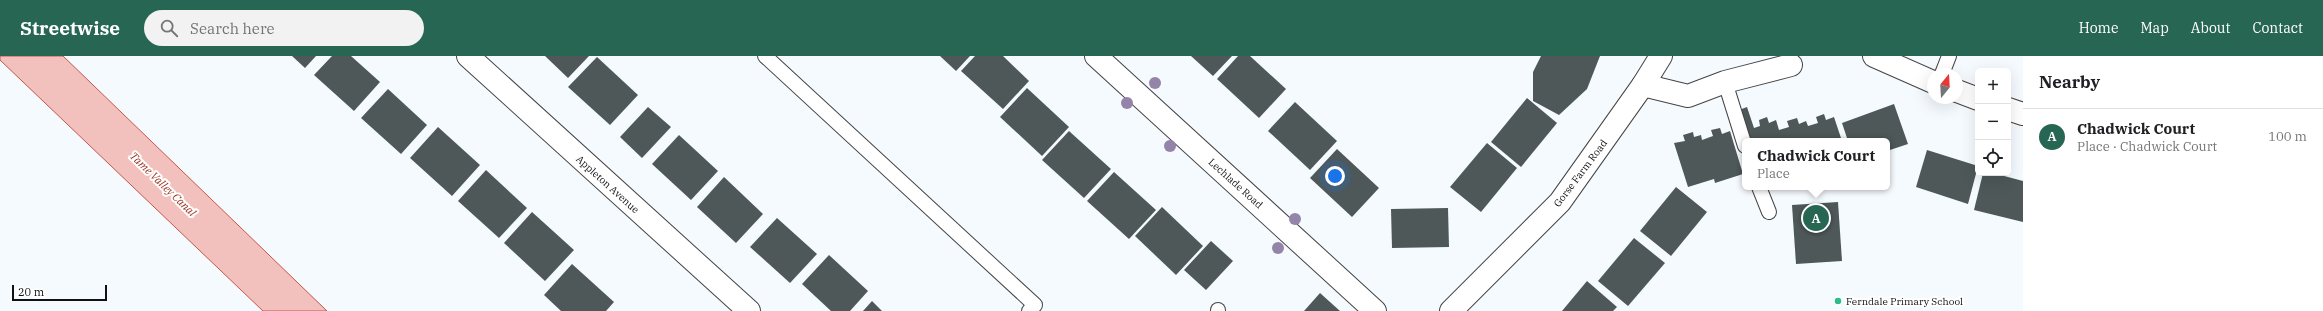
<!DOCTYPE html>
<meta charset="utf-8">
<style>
body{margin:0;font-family:"IBM Plex Serif",serif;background:#f2f2f2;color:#202124}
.controls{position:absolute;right:12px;top:12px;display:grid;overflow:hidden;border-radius:6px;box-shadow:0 4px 16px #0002}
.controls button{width:36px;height:36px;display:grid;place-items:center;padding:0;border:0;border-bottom:1px solid #e0e0e0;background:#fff;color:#202124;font:20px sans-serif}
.compass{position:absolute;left:1927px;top:12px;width:36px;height:36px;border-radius:50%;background:#fff;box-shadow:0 4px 16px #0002;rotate:18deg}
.scale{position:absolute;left:12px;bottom:10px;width:95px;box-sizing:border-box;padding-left:4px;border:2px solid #111;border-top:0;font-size:11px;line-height:14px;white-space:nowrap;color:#111;-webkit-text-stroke:3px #fff;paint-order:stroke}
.you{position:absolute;left:1335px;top:120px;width:14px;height:14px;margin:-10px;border:3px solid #fff;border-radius:50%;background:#1a73e8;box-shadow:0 0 0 6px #1a73e833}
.badge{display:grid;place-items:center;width:26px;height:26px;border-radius:50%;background:#276653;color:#fff;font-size:13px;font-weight:700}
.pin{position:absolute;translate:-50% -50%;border:2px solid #fff;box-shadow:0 1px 4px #0006}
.popup{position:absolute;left:1742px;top:82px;width:148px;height:52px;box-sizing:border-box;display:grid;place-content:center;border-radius:6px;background:#fff;filter:drop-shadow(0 1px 3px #0005);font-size:13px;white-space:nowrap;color:#757577}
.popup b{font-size:15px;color:#202124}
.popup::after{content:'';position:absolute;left:50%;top:100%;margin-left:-8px;border:8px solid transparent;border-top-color:#fff}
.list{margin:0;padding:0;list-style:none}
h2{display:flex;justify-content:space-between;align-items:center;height:52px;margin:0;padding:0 16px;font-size:17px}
h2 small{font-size:13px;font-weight:400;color:#757577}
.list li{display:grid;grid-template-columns:26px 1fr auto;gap:12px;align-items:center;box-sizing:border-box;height:56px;padding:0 16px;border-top:1px solid #e0e0e0}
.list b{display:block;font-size:15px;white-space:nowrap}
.list p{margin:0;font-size:13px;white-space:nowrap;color:#757577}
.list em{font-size:13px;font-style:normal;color:#757577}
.icon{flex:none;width:22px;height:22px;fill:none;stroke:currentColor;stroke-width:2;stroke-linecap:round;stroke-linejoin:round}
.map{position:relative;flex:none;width:2023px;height:255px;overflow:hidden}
header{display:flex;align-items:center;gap:24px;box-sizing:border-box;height:56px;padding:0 20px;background:#276653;color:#fff}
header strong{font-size:19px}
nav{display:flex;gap:22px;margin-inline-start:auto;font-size:14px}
.search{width:280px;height:36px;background:#f2f2f2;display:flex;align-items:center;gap:10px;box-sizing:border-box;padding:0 14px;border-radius:22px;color:#757577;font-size:15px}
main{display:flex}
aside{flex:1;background:#fff}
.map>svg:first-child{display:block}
.water{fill:#f3c1bd;stroke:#c65647}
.building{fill:#4e5859}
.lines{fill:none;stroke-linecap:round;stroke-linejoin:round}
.service-casing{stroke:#444;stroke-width:16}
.minor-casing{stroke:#444;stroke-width:24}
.service{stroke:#fff;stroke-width:14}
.minor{stroke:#fff;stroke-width:22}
.tree{fill:#9484aa}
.poi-dot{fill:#2fba8c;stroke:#fff;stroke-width:1.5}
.labels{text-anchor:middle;stroke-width:4;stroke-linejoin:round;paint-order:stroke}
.street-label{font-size:10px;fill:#111;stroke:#fff}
.poi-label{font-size:10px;fill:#111;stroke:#fff;text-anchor:start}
.water-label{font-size:11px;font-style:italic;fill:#9d3320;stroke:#fff}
</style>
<header>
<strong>Streetwise</strong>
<div class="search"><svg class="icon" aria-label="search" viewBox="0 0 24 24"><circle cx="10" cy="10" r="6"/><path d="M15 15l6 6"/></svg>Search here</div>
<nav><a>Home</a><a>Map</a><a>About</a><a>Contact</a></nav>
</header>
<main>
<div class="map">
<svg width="2023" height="255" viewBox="0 0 2023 255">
<rect width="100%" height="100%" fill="#f5fafe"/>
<!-- water -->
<polygon class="water" points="0,0 63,0 327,255 263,255 0,4"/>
<!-- building -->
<g class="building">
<polygon points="292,0 316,0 305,12"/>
<polygon points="332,0 351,0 380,26 354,55 314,19"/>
<polygon points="545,0 589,0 568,22"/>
<polygon points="940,0 970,0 956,15"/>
<polygon points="975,0 1003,0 1029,25 1003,53 961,15"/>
<polygon points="1191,0 1232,0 1213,20"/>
<polygon points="1238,0 1250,0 1286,33 1259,62 1217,23"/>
<polygon points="1541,0 1600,0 1587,33 1559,59 1533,45 1533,16"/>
<polygon points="597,1 638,39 610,69 568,31"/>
<polygon points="1027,32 1069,71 1042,100 1000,61"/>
<polygon points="388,33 427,69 401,98 361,62"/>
<polygon points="1527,42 1557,67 1521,111 1491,86"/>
<polygon points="1295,46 1337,85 1310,114 1268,75"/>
<polygon points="1894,48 1908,88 1887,95 1887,85 1848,85 1842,67"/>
<polygon points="648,51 671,71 642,102 620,81"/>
<polygon points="1747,51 1754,72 1760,70 1759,64 1767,61 1769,67 1776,64 1779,74 1789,71 1787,65 1797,62 1799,68 1806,65 1808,70 1818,67 1816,61 1824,58 1826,64 1834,61 1842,85 1750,85 1739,54"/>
<polygon points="438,71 480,109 452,140 410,102"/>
<polygon points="1720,72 1722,78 1730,75 1743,118 1715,127 1714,123 1688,131 1674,87 1685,85 1683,79 1693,76 1694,81 1701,79 1702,84 1713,80 1711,74"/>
<polygon points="1069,75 1111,113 1084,142 1042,104"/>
<polygon points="679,79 718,115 691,144 652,108"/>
<polygon points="1487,87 1517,112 1481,156 1450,131"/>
<polygon points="1337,93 1379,132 1352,161 1310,122"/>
<polygon points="1927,94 1978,110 1968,148 1916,131"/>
<polygon points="486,114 527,152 499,182 458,145"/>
<polygon points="1114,116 1156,154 1129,183 1087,145"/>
<polygon points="1983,117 1993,117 2023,125 2023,166 1974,154"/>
<polygon points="724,121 763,158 736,187 697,151"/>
<polygon points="1676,131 1707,156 1671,200 1640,175"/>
<polygon points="1838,146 1842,205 1796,208 1792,149"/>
<polygon points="1162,151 1203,190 1176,219 1135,180"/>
<polygon points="1448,152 1449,191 1392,192 1391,153"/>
<polygon points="532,156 574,194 545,225 504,187"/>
<polygon points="777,162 817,198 790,227 750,191"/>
<polygon points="1634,182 1665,207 1628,250 1598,225"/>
<polygon points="1211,185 1233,205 1206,234 1184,214"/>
<polygon points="829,199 868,235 850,255 831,255 802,228"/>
<polygon points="572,208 614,246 606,255 561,255 544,239"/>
<polygon points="1587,225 1617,251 1613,255 1562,255"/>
<polygon points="1320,237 1340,255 1304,255"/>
<polygon points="872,245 882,255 863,255"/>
</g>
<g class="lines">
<!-- service casing -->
<g class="service-casing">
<g id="service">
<polyline points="765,0 1035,249 1029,255"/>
<polyline points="1942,18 1949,0"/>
<polyline points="1725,26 1745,90"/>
<polyline points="1759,131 1769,156"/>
<polyline points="1218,255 1218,254"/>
</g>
</g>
<!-- minor casing -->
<g class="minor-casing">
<g id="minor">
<polyline points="468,0 749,255"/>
<polyline points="1096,0 1375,255"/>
<polyline points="1874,0 1933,26"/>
<polyline points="1643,29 1688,40 1725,26 1791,9"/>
<polyline points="1957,35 1978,43"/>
<polyline points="2008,53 2023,58"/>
<polyline points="1451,255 1560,146 1643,29 1661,0"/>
</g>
</g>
<!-- service -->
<use href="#service" class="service"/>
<!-- minor -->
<use href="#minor" class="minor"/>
</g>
<!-- trees -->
<g class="tree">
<circle cx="1155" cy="27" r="6"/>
<circle cx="1127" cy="47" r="6"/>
<circle cx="1170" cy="90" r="6"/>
<circle cx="1295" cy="163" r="6"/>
<circle cx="1278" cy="192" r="6"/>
</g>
<!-- markers -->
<circle class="poi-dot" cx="1838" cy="245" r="4"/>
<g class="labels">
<!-- street labels -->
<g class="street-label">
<text transform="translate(1580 117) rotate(-53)" y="4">Gorse Farm Road</text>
<text transform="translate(1236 127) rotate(42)" y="4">Lechlade Road</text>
<text transform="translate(608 128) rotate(42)" y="4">Appleton Avenue</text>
</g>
<!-- poi labels -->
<g class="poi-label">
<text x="1846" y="249">Ferndale Primary School</text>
</g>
<!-- water labels -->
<g class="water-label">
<text transform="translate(163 128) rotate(44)" y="4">Tame Valley Canal</text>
</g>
</g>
</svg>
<div class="controls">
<button>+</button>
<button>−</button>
<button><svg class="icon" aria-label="locate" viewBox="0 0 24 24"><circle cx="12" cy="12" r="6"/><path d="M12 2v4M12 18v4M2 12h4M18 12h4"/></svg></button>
</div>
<svg class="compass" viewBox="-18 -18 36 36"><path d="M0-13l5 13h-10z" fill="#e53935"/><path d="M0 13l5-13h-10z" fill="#757577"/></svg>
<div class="scale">20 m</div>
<div class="you"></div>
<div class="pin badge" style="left:1816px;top:162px">A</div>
<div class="popup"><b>Chadwick Court</b>Place</div>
</div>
<aside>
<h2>Nearby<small></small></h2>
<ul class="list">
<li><span class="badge">A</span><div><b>Chadwick Court</b><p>Place · Chadwick Court</p></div><em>100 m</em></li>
</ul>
</aside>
</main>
